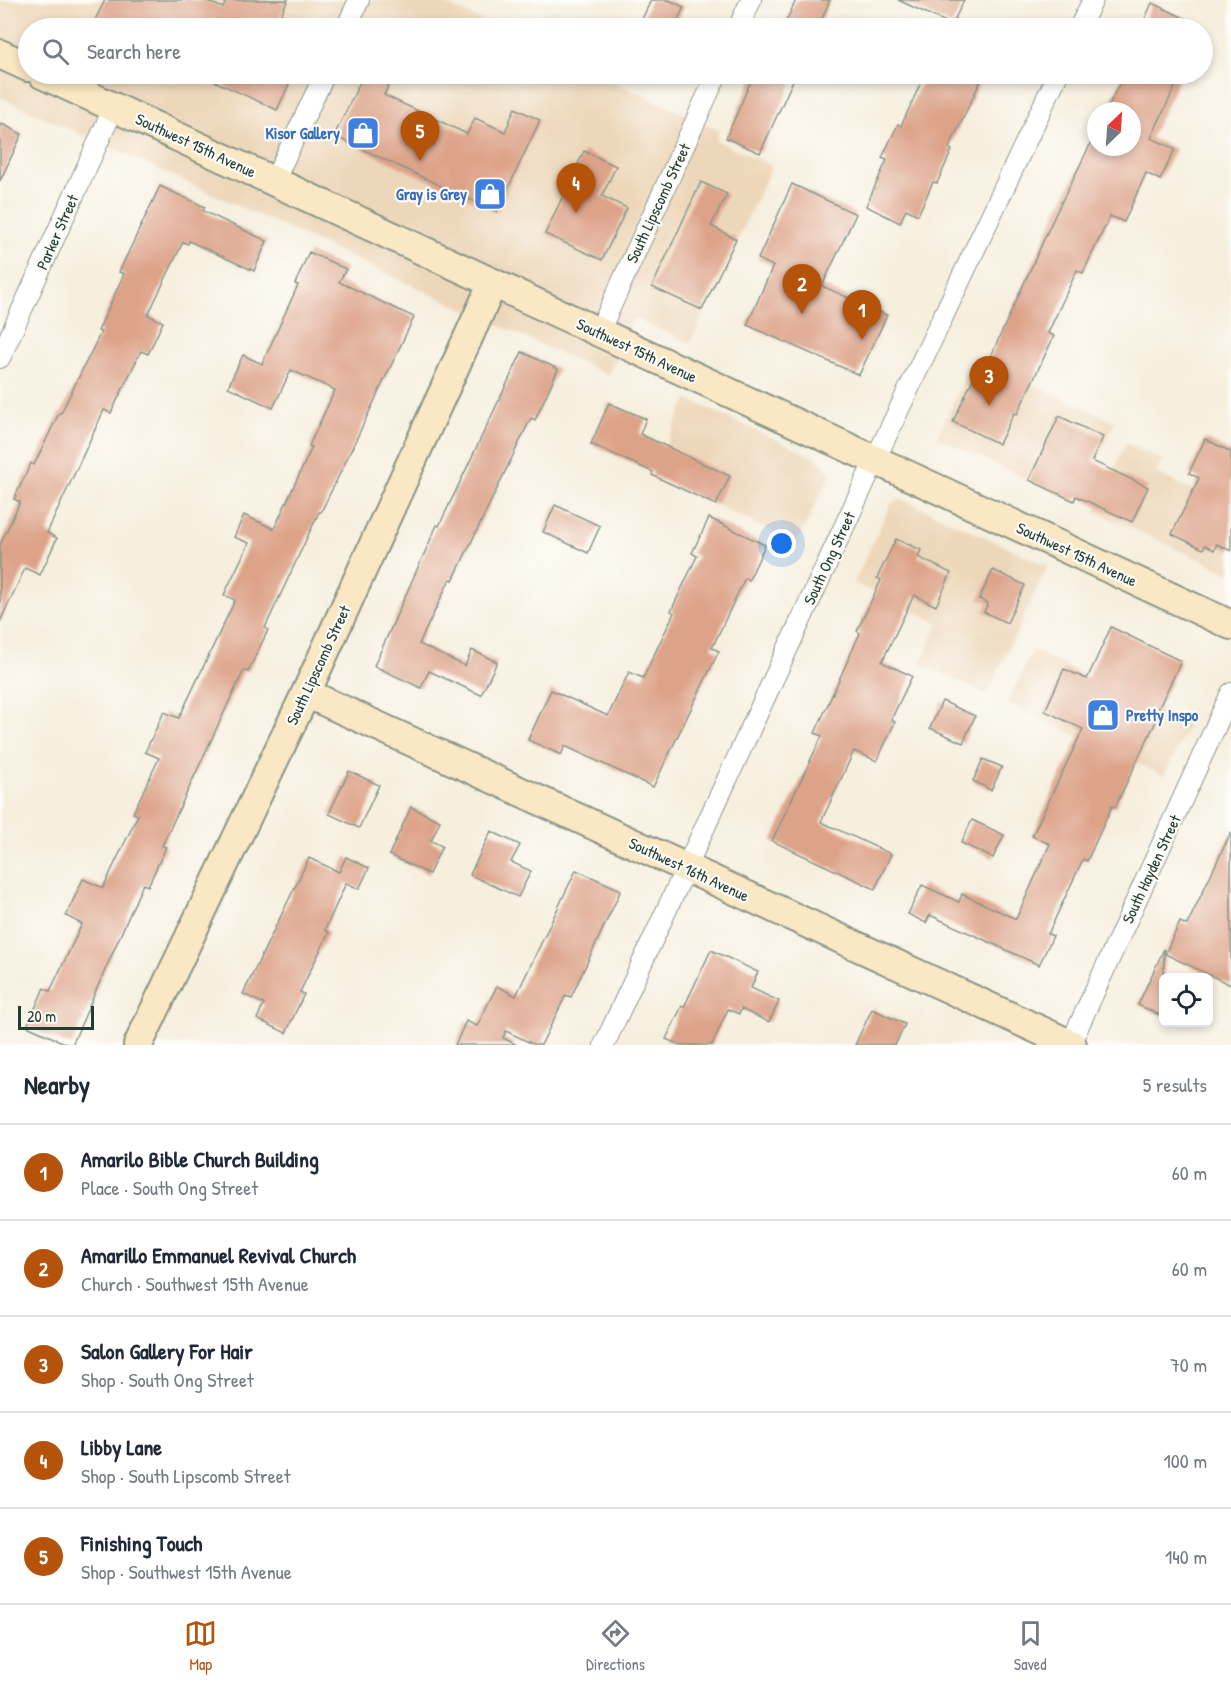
<!DOCTYPE html>
<meta charset="utf-8">
<style>
body{margin:0;font-family:"Patrick Hand",sans-serif;background:#f6f6f7;color:#1f2937}
.controls{position:absolute;right:18px;bottom:18px;display:grid;overflow:hidden;border-radius:9px;box-shadow:0 3px 9px #0003}
.controls button{width:54px;height:54px;display:grid;place-items:center;padding:0;border:0;border-bottom:2px solid #e0e1e3;background:#fff;color:#1f2937;font:30px sans-serif}
.compass{position:absolute;left:1087px;top:102px;width:54px;height:54px;border-radius:50%;background:#fff;box-shadow:0 3px 9px #0003;rotate:25deg}
.scale{position:absolute;left:18px;bottom:15px;width:76px;box-sizing:border-box;padding-left:6px;border:3px solid #1f3d34;border-top:0;font-size:16px;line-height:21px;white-space:nowrap;color:#1f3d34;-webkit-text-stroke:4px #fdfcf7;paint-order:stroke}
.you{position:absolute;left:782px;top:544px;width:21px;height:21px;margin:-15px;border:4px solid #fff;border-radius:50%;background:#1a73e8;box-shadow:0 0 0 9px #1a73e833}
.badge{display:grid;place-items:center;width:39px;height:39px;border-radius:50%;background:#b45309;color:#fff;font-size:20px;font-weight:700}
.pin{position:absolute;translate:-50% -50px;filter:drop-shadow(0 2px 3px #0008)}
.pin::after{content:'';position:absolute;top:32px;width:21px;height:18px;background:inherit;clip-path:polygon(0 0,100% 0,50% 100%)}
.list{margin:0;padding:0;list-style:none}
h2{display:flex;justify-content:space-between;align-items:center;height:78px;margin:0;padding:0 24px;font-size:26px}
h2 small{font-size:20px;font-weight:400;color:#747a83}
.list li{display:grid;grid-template-columns:39px 1fr auto;gap:18px;align-items:center;box-sizing:border-box;height:96px;padding:0 24px;border-top:2px solid #e0e1e3}
.list b{display:block;font-size:22px;white-space:nowrap}
.list p{margin:0;font-size:20px;white-space:nowrap;color:#747a83}
.list em{font-size:20px;font-style:normal;color:#747a83}
.icon{flex:none;width:33px;height:33px;fill:none;stroke:currentColor;stroke-width:2;stroke-linecap:round;stroke-linejoin:round}
.map{position:relative;flex:none;width:1231px;height:1045px;overflow:hidden}
.search{position:absolute;background:#fff;box-shadow:0 3px 9px #0003;left:18px;right:18px;top:18px;height:66px;display:flex;align-items:center;gap:15px;box-sizing:border-box;padding:0 21px;border-radius:33px;color:#747a83;font-size:22px}
.sheet{height:558px;background:#fff}
nav{display:flex;justify-content:space-around;align-items:center;box-sizing:border-box;height:84px;border-top:2px solid #e0e1e3;background:#fff;font-size:16px;color:#747a83}
nav a{display:grid;justify-items:center;gap:3px}
nav .on{color:#b45309}
.map>svg:first-child{display:block}
.built{fill:#edd7ba}
.building{fill:#dda389}
.lines{fill:none;stroke-linecap:round;stroke-linejoin:round}
.street-casing{stroke:#8a9689;stroke-width:22}
.secondary-casing{stroke:#8a9689;stroke-width:32}
.street{stroke:#fff;stroke-width:20}
.secondary{stroke:#fae7c3;stroke-width:28}
.labels{text-anchor:middle;stroke-width:4.5;stroke-linejoin:round;paint-order:stroke}
.shop-label{font-size:16px;font-weight:bold;fill:#366cbe;stroke:#fdfcf7;text-anchor:end}
.street-label{font-size:16px;fill:#1f3d34;stroke:#fdfcf7}
</style>
<div class="map">
<svg width="1231" height="1045" viewBox="0 0 1231 1045">
<rect width="100%" height="100%" fill="#fdfcf7"/>
<filter id="ink" filterUnits="userSpaceOnUse"><feTurbulence type="fractalNoise" baseFrequency=".0167" numOctaves="2"/><feDisplacementMap in="SourceGraphic" scale="12" xChannelSelector="R" yChannelSelector="G"/><feConvolveMatrix kernelMatrix="1 2 1 2 8 2 1 2 1" color-interpolation-filters="sRGB"/></filter>
<filter id="wash" filterUnits="userSpaceOnUse"><feTurbulence type="fractalNoise" baseFrequency=".008" numOctaves="4" result="noise"/><feDisplacementMap in="SourceGraphic" scale="24" xChannelSelector="R" yChannelSelector="G"/><feGaussianBlur stdDeviation="1.35" result="paint"/><feColorMatrix in="noise" values="0 0 0 0 0 0 0 0 0 0 0 0 0 0 0 0 0 1.4 0 .05"/><feComposite in="paint" operator="in"/></filter>
<g filter="url(#wash)">
<rect width="100%" height="100%" fill="#f6efde"/>
<!-- built -->
<g class="built">
<polygon points="0,0 436,0 498,28 28,28 28,74 596,74 719,130 716,140 772,166 690,343 634,318 608,375 0,97"/>
<polygon points="974,357 1115,422 1077,503 937,437"/>
<polygon points="687,399 816,458 831,473 797,543 652,475"/>
<polygon points="1126,443 1163,460 1156,473 1231,509 1231,574 1095,511"/>
<polygon points="902,499 1048,566 987,694 920,663 939,623 854,583 891,503"/>
<polygon points="1033,650 1189,725 1164,776 1007,703"/>
</g>
<g id="blocks">
<!-- building -->
<g class="building">
<polygon points="105,0 205,0 223,8 227,0 288,0 274,28 91,28"/>
<polygon points="651,0 669,0 684,7 674,28 638,28"/>
<polygon points="796,0 830,0 818,28 783,28"/>
<polygon points="898,0 964,0 952,25"/>
<polygon points="1152,3 1206,28 1141,28"/>
<polygon points="199,74 294,74 277,110"/>
<polygon points="364,74 394,74 384,95 467,134 475,118 505,132 515,108 540,120 497,212 334,136"/>
<polygon points="754,74 796,74 760,153 726,138"/>
<polygon points="925,74 984,74 949,148 952,150 937,183 933,182 918,215 906,209 900,223 866,206 887,160 882,158 898,124 901,126"/>
<polygon points="1124,74 1181,74 1151,138 1175,149 1160,180 1146,173 1124,222 1110,216 1083,273 1077,270 1048,333 1054,336 1017,414 1014,413 999,444 953,422 979,366 985,369 1055,215 1096,133 1096,147 1132,147 1132,111 1106,111"/>
<polygon points="0,123 22,134 0,181"/>
<polygon points="584,151 616,166 602,196 627,208 602,260 545,234"/>
<polygon points="701,182 727,194 711,226 736,239 702,310 652,287"/>
<polygon points="792,184 856,214 822,286 887,315 859,375 747,325 773,266 758,259"/>
<polygon points="160,186 205,207 203,211 267,241 254,271 189,241 188,244 183,242 148,315 163,322 148,354 141,351 111,413 104,410 47,533 57,538 40,575 25,568 0,622 0,545 20,502 14,499 31,463 34,465 59,413 61,413 101,332 98,331 124,274 119,272"/>
<polygon points="309,252 346,269 339,282 414,317 345,463 321,512 319,512 265,628 268,630 248,672 244,670 220,721 162,846 166,847 148,886 143,884 72,1045 69,1045 27,1026 44,988 50,991 82,924 66,916 83,879 103,888 138,815 133,813 159,758 145,752 164,712 179,718 235,600 224,595 249,543 234,537 244,515 274,529 312,447 309,446 335,390 291,370 273,408 228,387 243,355 262,364 298,285 295,284"/>
<polygon points="522,352 558,369 535,420 531,418 453,580 450,579 419,644 465,666 472,650 497,662 481,695 429,671 421,688 374,666 437,525 439,526"/>
<polygon points="609,403 646,419 640,434 730,476 716,505 652,475 653,472 591,444"/>
<polygon points="1059,416 1103,437 1092,461 1148,487 1132,522 1076,496 1074,501 1029,480"/>
<polygon points="1205,439 1231,452 1231,551 1217,544 1214,550 1205,545 1203,549 1172,534 1199,478 1189,473"/>
<polygon points="555,505 600,526 588,553 543,532"/>
<polygon points="709,518 765,545 749,580 745,578 712,648 719,651 653,787 565,746 561,755 528,740 551,690 608,716 629,672 643,678 674,613 671,611 697,556 692,553"/>
<polygon points="896,539 921,550 918,557 951,573 936,606 914,595 882,662 912,676 891,720 895,722 877,761 854,751 821,822 891,854 875,889 772,841 822,736 815,733 860,633 857,631 881,580 877,578"/>
<polygon points="993,570 1025,585 1007,623 984,612 988,603 979,599"/>
<polygon points="1111,627 1181,661 1157,712 1160,713 1115,807 1112,806 1087,861 1083,859 1048,934 1053,936 1039,965 930,915 926,923 908,914 922,885 959,902 962,894 1016,919 1050,844 1032,836 1083,729 1045,711 1064,669 1087,679"/>
<polygon points="942,701 975,716 963,743 930,728"/>
<polygon points="983,759 1002,767 991,790 973,781"/>
<polygon points="349,771 379,785 359,828 329,814"/>
<polygon points="411,807 440,821 431,841 442,846 429,874 389,855"/>
<polygon points="972,820 1004,835 993,858 961,843"/>
<polygon points="491,831 520,845 511,862 531,871 518,897 470,875"/>
<polygon points="1231,832 1231,985 1165,954 1180,922 1187,925"/>
<polygon points="346,857 369,868 359,889 346,883 325,930 329,932 300,992 304,994 286,1033 257,1019 264,1004 243,994 309,858 339,872"/>
<polygon points="576,870 621,890 571,997 566,995 541,1045 535,1045 506,1031 503,1038 517,1045 455,1045 466,1021 477,1026 497,986 516,996"/>
<polygon points="1164,949 1164,1017 1138,1005"/>
<polygon points="711,950 758,972 751,988 779,1001 769,1022 741,1009 739,1014 728,1009 712,1045 680,1045 666,1039 682,1006 684,1007"/>
<polygon points="872,1009 905,1024 895,1045 855,1045"/>
</g>
</g>
</g>
<g filter="url(#ink)">
<use href="#blocks" fill-opacity="0" stroke="#8a9689" stroke-width="1.5"/>
<g class="lines">
<!-- street casing -->
<g class="street-casing">
<g id="street">
<polyline points="346,28 359,0"/>
<polyline points="738,28 751,0"/>
<polyline points="1079,28 1093,0"/>
<polyline points="274,181 325,74"/>
<polyline points="599,332 717,74"/>
<polyline points="0,358 114,107"/>
<polyline points="604,1045 875,460 1058,74"/>
<polyline points="1070,1045 1231,693"/>
</g>
</g>
<!-- secondary casing -->
<g class="secondary-casing">
<g id="secondary">
<polyline points="0,54 28,67"/>
<polyline points="42,74 1231,625"/>
<polyline points="306,693 1072,1045"/>
<polyline points="138,1045 306,693 493,283"/>
</g>
</g>
<!-- street -->
<use href="#street" class="street"/>
<!-- secondary -->
<use href="#secondary" class="secondary"/>
</g>
</g>
<!-- icons -->
<defs>
<g id="shop-square" transform="scale(1.725)"><rect x="-9" y="-9" width="18" height="18" rx="4" fill="#3f7fe0" stroke="#fdfcf7"/><path d="M-5-2.5h2.3a2.7 3.5 0 0 1 5.4 0H5L5.5 6h-11ZM-1.5-2.5h3a1.5 2.3 0 0 0-3 0Z" fill="#fff"/></g>
</defs>
<g fill-rule="evenodd">
<use href="#shop-square" x="363" y="133"/>
<use href="#shop-square" x="490" y="194"/>
<use href="#shop-square" x="1103" y="715"/>
</g>
<g class="labels">
<!-- shop labels -->
<g class="shop-label">
<text x="340" y="139">Kisor Gallery</text>
<text x="467" y="200">Gray is Grey</text>
<text x="1126" y="721" text-anchor="start">Pretty Inspo</text>
</g>
<!-- street labels -->
<g class="street-label">
<text transform="translate(196 145) rotate(25)" y="6">Southwest 15th Avenue</text>
<text transform="translate(658 203) rotate(-65)" y="6">South Lipscomb Street</text>
<text transform="translate(57 232) rotate(-66)" y="6">Parker Street</text>
<text transform="translate(637 350) rotate(25)" y="6">Southwest 15th Avenue</text>
<text transform="translate(1077 554) rotate(25)" y="6">Southwest 15th Avenue</text>
<text transform="translate(829 558) rotate(-65)" y="6">South Ong Street</text>
<text transform="translate(318 665) rotate(-65)" y="6">South Lipscomb Street</text>
<text transform="translate(689 869) rotate(25)" y="6">Southwest 16th Avenue</text>
<text transform="translate(1151 869) rotate(-65)" y="6">South Hayden Street</text>
</g>
</g>
</svg>
<div class="controls">
<button><svg class="icon" aria-label="locate" viewBox="0 0 24 24"><circle cx="12" cy="12" r="6"/><path d="M12 2v4M12 18v4M2 12h4M18 12h4"/></svg></button>
</div>
<svg class="compass" viewBox="-18 -18 36 36"><path d="M0-13l5 13h-10z" fill="#e53935"/><path d="M0 13l5-13h-10z" fill="#747a83"/></svg>
<div class="scale">20 m</div>
<div class="you"></div>
<div class="pin badge" style="left:862px;top:340px">1</div>
<div class="pin badge" style="left:802px;top:314px">2</div>
<div class="pin badge" style="left:989px;top:406px">3</div>
<div class="pin badge" style="left:576px;top:213px">4</div>
<div class="pin badge" style="left:420px;top:161px">5</div>
<div class="search"><svg class="icon" aria-label="search" viewBox="0 0 24 24"><circle cx="10" cy="10" r="6"/><path d="M15 15l6 6"/></svg>Search here</div>
</div>
<section class="sheet">
<h2>Nearby<small>5 results</small></h2>
<ul class="list">
<li><span class="badge">1</span><div><b>Amarilo Bible Church Building</b><p>Place · South Ong Street</p></div><em>60 m</em></li>
<li><span class="badge">2</span><div><b>Amarillo Emmanuel Revival Church</b><p>Church · Southwest 15th Avenue</p></div><em>60 m</em></li>
<li><span class="badge">3</span><div><b>Salon Gallery For Hair</b><p>Shop · South Ong Street</p></div><em>70 m</em></li>
<li><span class="badge">4</span><div><b>Libby Lane</b><p>Shop · South Lipscomb Street</p></div><em>100 m</em></li>
<li><span class="badge">5</span><div><b>Finishing Touch</b><p>Shop · Southwest 15th Avenue</p></div><em>140 m</em></li>
</ul>
</section>
<nav>
<a class="on"><svg class="icon" aria-label="map" viewBox="0 0 24 24"><path d="M3 6l6-2 6 2 6-2v14l-6 2-6-2-6 2zM9 4v14M15 6v14"/></svg>Map</a>
<a><svg class="icon" aria-label="directions" viewBox="0 0 24 24"><path d="M12 3l9 9-9 9-9-9zM9 14v-3h6M13 9l2 2-2 2"/></svg>Directions</a>
<a><svg class="icon" aria-label="saved" viewBox="0 0 24 24"><path d="M7 4h10v16l-5-4-5 4z"/></svg>Saved</a>
</nav>
